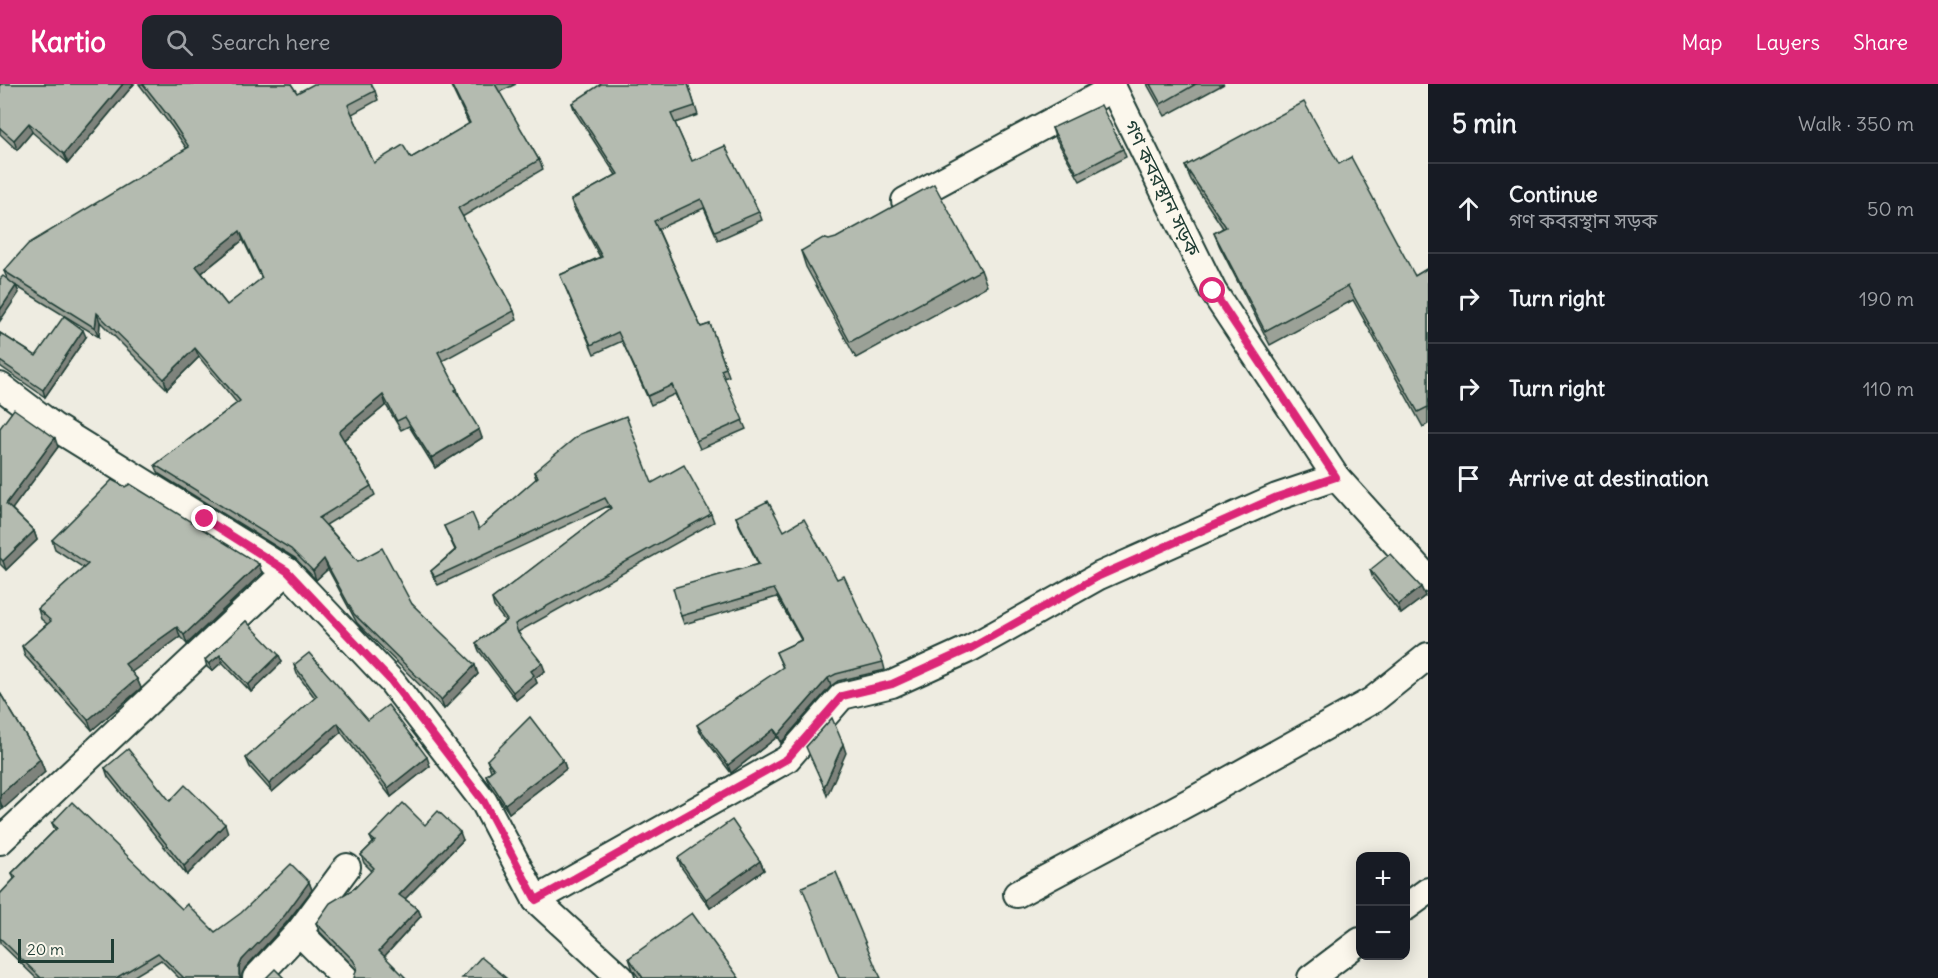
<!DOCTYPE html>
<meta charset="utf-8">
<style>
body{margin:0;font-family:Delius,"Noto Sans Bengali",sans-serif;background:#20242c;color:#f1f3f6}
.controls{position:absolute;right:18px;bottom:18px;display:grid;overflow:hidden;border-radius:12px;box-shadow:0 3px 15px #0003}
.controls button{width:54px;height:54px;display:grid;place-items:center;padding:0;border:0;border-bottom:2px solid #363941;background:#171b24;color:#f1f3f6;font:30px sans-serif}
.scale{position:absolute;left:18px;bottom:15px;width:96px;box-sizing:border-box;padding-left:6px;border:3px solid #1f3d34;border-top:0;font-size:16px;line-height:21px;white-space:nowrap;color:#1f3d34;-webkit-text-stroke:4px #fbf7ec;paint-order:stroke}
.stop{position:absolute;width:18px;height:18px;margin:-14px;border:4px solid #db2777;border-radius:50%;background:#fff}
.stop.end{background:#db2777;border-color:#fff;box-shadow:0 2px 6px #0008}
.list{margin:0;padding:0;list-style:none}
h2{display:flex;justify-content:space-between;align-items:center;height:78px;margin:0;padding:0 24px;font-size:26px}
h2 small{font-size:20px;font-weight:400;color:#9ea1a6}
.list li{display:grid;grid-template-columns:39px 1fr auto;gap:18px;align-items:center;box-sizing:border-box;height:90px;padding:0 24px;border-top:2px solid #363941}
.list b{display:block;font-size:22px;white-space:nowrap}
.list p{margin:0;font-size:20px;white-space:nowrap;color:#9ea1a6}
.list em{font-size:20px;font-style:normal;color:#9ea1a6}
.icon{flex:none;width:33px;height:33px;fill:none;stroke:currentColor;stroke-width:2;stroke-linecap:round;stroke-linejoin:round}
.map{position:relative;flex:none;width:1428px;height:894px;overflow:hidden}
header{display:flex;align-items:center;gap:36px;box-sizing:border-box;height:84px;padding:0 30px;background:#db2777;color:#fff}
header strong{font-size:28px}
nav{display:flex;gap:33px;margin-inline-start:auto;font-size:21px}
.search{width:420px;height:54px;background:#20242c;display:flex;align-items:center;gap:15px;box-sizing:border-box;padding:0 21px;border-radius:12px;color:#9ea1a6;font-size:22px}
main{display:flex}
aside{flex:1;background:#171b24}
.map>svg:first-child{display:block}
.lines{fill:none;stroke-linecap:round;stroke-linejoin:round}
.street-casing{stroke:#1f3d34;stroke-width:30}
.street{stroke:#fbf7ec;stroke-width:26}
.wall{fill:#9ba197;stroke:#1f3d34;stroke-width:1.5;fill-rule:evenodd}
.shaded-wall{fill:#7e837b;stroke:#1f3d34;stroke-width:1.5}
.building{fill:#b4bbb0;stroke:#1f3d34;stroke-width:1.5;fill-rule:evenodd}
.route{stroke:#db2777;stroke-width:8}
.labels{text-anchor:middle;stroke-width:6;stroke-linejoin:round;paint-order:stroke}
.street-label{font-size:20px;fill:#1f3d34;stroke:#fbf7ec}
</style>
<header>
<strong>Kartio</strong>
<div class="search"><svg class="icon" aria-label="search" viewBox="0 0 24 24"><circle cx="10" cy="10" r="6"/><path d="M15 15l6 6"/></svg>Search here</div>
<nav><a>Map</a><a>Layers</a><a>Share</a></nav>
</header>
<main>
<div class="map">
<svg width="1428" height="894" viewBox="0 0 1428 894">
<rect width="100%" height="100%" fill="#eeece1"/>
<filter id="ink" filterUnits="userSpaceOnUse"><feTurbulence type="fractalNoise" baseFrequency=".0167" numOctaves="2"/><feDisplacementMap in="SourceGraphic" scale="12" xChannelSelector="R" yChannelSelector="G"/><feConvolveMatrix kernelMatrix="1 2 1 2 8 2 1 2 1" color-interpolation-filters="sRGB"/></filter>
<g filter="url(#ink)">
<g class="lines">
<!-- street casing -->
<g class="street-casing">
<g id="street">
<polyline points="1111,0 1213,207 1336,393 1428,495"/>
<polyline points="905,117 1113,4"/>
<polyline points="0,302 53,342 287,487 0,757"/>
<polyline points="287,487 392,598 484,718 536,816 787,675 842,612 892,600 971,564 1099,492 1277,413 1336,393"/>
<polyline points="1017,810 1195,715 1373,616 1428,572"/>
<polyline points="536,816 621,894"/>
<polyline points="1406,823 1428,807"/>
<polyline points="299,848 345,894"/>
<polyline points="256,894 299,848 347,783"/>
<polyline points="1311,894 1360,857"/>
</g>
</g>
<!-- street -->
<use href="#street" class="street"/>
</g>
<!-- wall -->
<g class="wall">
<polygon points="0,0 134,0 68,79 32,48 17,66 0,50"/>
<path d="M139,0H291L297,9L375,7L378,16L352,30L374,79L411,74L469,40L450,0H516L499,8L539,76L543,85L462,133L514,227L517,236L442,277L457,305L460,314L482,354L435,384L409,342L401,346L386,321L344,356L371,402L375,411L326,441L358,477L412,520L478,590L444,625L357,539L328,485L316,496L295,474L159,390L155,381L237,319L199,273L167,305L100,238L99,253L16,202L19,209L7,194L4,187L187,65L172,43ZM243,156L262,195L227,221L202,189Z"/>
<polygon points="688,0 698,31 675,39 692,77 759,128 762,136 718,156 704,124 658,145 701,243 710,240 729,292 724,294 746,345 700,365 675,310 651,321 622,257 594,270 560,191 600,173 574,125 571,116 616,91 575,28 572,19"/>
<polygon points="1147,0 1224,0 1165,32"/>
<polygon points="1052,44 1123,65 1126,73 1080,97 1055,53"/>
<polygon points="1339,80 1415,192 1428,184 1428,340 1423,343 1353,216 1270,261 1220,163 1214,149 1223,144 1191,96 1185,82"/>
<polygon points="801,167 981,186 987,202 856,274 806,183"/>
<polygon points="0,249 36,272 86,253 45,313 0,282"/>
<polygon points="0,344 58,363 12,425 34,447 37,456 6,486 0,480"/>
<polygon points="534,388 652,399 711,430 714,438 518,548 545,587 535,594 537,599 516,616 479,567 476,559 505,537 494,523 492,515 610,425 608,422 438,501 434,495 431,487 455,466 444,442 479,445 536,395"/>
<polygon points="736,433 784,447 883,578 885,586 838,597 831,602 781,659 777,653 731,689 700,648 697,641 783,584 776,568 801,556 777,513 684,540 681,532 758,480 739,441"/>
<polygon points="52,456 262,489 187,560 180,553 131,588 137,595 141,604 92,646 25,572 22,562 47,540 41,535 38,525 84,484 55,465"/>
<polygon points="1370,486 1421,503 1425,512 1401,530 1373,495"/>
<polygon points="246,537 282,578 251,608 222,578 212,587 207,583 205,576"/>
<polygon points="294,581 368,636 430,682 391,713 341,648 272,708 250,683 246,674 315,614 297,590"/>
<polygon points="0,609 40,675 45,688 0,727"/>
<polygon points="487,676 563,676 566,685 509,729 489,700 486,691 491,687"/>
<polygon points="105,684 170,717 228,749 187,791 108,693"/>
<polygon points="52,739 182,825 215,848 309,798 312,806 287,838 245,884 242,890 242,894 179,894 161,876 131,894 36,894 0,859 0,810 14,795 12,789 55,746"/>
<polygon points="425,741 463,756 405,815 418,825 421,832 384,873 356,885 319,847 316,839 355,804 372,787 364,779 361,771 373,759 370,753"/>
<polygon points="678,774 760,777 764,786 710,824 681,783"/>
<polygon points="629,874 739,894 639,894 633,886"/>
</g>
<!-- shaded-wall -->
<g class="shaded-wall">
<polygon points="123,0 134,0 68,79 64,70"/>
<polygon points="29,39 32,48 17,66 14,56"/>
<polygon points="240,147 243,156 199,191 196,182"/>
<polygon points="16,202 19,209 0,237 0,226"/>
<polygon points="97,229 100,238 99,253 95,244"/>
<polygon points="83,246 86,253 45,313 43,306"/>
<polygon points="195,264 199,273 167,305 164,295"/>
<polygon points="383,311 386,321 342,357 339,348"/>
<polygon points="479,345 482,354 435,384 431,374"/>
<polygon points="55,354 58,363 10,428 6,420"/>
<polygon points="34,447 37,456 6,486 3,477"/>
<polygon points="324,475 328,485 316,496 313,487"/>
<polygon points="259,480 262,489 187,560 184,551"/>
<polygon points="1421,503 1425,512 1401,530 1398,521"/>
<polygon points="177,543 180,553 129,590 125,580"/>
<polygon points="220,571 222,578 212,587 209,580"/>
<polygon points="279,571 282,578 251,608 248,601"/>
<polygon points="542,579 545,587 535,594 537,599 516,616 513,608 531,587"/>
<polygon points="475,581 478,590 444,625 441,616"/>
<polygon points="828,594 831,602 781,659 778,651"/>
<polygon points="137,595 141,604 92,646 88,636"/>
<polygon points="338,639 341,648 272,708 269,700"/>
<polygon points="774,645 777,653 731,689 728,681"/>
<polygon points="843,660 846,669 827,712 824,703"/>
<polygon points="427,673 430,682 391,713 388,704"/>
<polygon points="40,675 45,688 3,725 0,717 0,711"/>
<polygon points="563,676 566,685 509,729 505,720"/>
<polygon points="225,740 228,749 187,791 184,782"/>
<polygon points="460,748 463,756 402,818 399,811"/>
<polygon points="760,777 764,786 710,824 706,815"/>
<polygon points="309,798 312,806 287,838 245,884 242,890 242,894 240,894 239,883 242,876"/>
<polygon points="418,825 421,832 382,875 379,867"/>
</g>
<!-- building -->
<g class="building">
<polygon points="0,0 123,0 64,70 29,39 14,56 0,44"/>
<path d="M143,0H291L297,9L314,0H371L375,7L348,21L374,79L403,61L411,74L470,39L451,0H495L539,76L458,124L514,227L438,268L457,305L455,306L479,345L431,374L405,333L397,337L383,311L339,348L371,402L319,434L358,477L382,464L412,520L475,581L441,616L354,530L324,475L313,487L291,465L155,381L240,317L195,264L164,295L97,229L95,244L4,187L28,160L189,63L169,33ZM240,147L262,194L227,221L196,182Z"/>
<polygon points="601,0 688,0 695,22 671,30 692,77 725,62 759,128 715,147 701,115 654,137 701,243 710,240 726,284 721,286 743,336 696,357 672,301 648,312 618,248 591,261 560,191 602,173 571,116 618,90 572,19"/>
<polygon points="1150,0 1196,0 1161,20"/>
<polygon points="1304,18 1339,80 1351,73 1415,192 1428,184 1428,323 1418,328 1348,202 1265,247 1214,149 1226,143 1185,82"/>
<polygon points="1101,21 1123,65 1077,89 1052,44"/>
<polygon points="934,100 981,186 850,258 801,167 823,154 829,156 836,154"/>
<polygon points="3,192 16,202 0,226 0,195"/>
<polygon points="64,232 83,246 43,306 0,277 0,249 36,272"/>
<polygon points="14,325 55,354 6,420 34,447 3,477 0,474 0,344"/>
<polygon points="626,332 652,399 684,381 711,430 515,540 518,549 542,579 531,587 534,591 513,608 476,559 507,536 492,515 611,424 605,414 435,493 431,487 456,466 444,442 472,429 479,445 538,393 534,388 580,350"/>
<polygon points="112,396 125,403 130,400 259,480 184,551 177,543 125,580 137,595 88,636 22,562 51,537 38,525 88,480 52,456"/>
<polygon points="768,417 784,447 804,435 837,495 844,492 883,578 836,590 828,594 778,651 774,645 728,681 697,641 783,583 776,568 802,556 774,505 681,532 673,504 759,480 736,433"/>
<polygon points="1390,470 1421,503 1398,521 1370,486"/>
<polygon points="246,537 279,571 248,601 220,571 209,580 205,576"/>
<polygon points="309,569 368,636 388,621 427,673 388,704 338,639 269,700 246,674 317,612 294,581"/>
<polygon points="0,609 40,675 0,711"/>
<polygon points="530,633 563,676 505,720 486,691 494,685 487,676"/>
<polygon points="832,634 843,660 824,703 806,663"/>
<polygon points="128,665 170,717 185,701 225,740 184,782 105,684"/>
<polygon points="72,718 182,825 187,820 215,848 241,829 291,780 309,798 285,831 242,876 239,883 239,891 241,894 184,894 158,869 116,894 41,894 0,854 0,810 16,793 12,789 57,744 52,739"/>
<polygon points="403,719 425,741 438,727 460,748 399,811 418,825 379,867 406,894 354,894 357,883 353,876 316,839 330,819 355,804 374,784 361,771 375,757 370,753"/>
<polygon points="732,736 760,777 706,815 678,774"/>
<polygon points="836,788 876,884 881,894 839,894 802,803"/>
<polygon points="692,829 739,894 643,894 629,874"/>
<polygon points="481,873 506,894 462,894"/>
<polygon points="275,885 284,894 266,894"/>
</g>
</g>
<g class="lines" filter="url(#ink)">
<!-- route -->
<polyline class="route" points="205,435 287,487 392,598 484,718 536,816 787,675 842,612 892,600 971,564 1099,492 1277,413 1336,393 1213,207"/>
</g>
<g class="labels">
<!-- street labels -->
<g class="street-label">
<text transform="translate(1162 104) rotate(64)" y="7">গণ কবরস্থান সড়ক</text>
</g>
</g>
</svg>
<div class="controls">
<button>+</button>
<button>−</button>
</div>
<div class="scale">20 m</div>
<div class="stop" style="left:1213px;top:207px"></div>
<div class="stop end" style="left:205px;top:435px"></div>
</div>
<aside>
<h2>5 min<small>Walk · 350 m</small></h2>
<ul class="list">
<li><svg class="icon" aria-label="ahead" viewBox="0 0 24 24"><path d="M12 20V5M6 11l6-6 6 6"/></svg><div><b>Continue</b><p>গণ কবরস্থান সড়ক</p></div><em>50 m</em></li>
<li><svg class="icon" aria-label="right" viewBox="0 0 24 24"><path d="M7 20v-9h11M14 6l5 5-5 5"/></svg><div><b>Turn right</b></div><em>190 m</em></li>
<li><svg class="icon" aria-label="right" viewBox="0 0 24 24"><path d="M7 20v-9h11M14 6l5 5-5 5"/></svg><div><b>Turn right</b></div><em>110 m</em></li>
<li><svg class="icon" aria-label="arrive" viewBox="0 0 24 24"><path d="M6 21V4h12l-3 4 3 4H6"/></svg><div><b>Arrive at destination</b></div></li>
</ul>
</aside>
</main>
